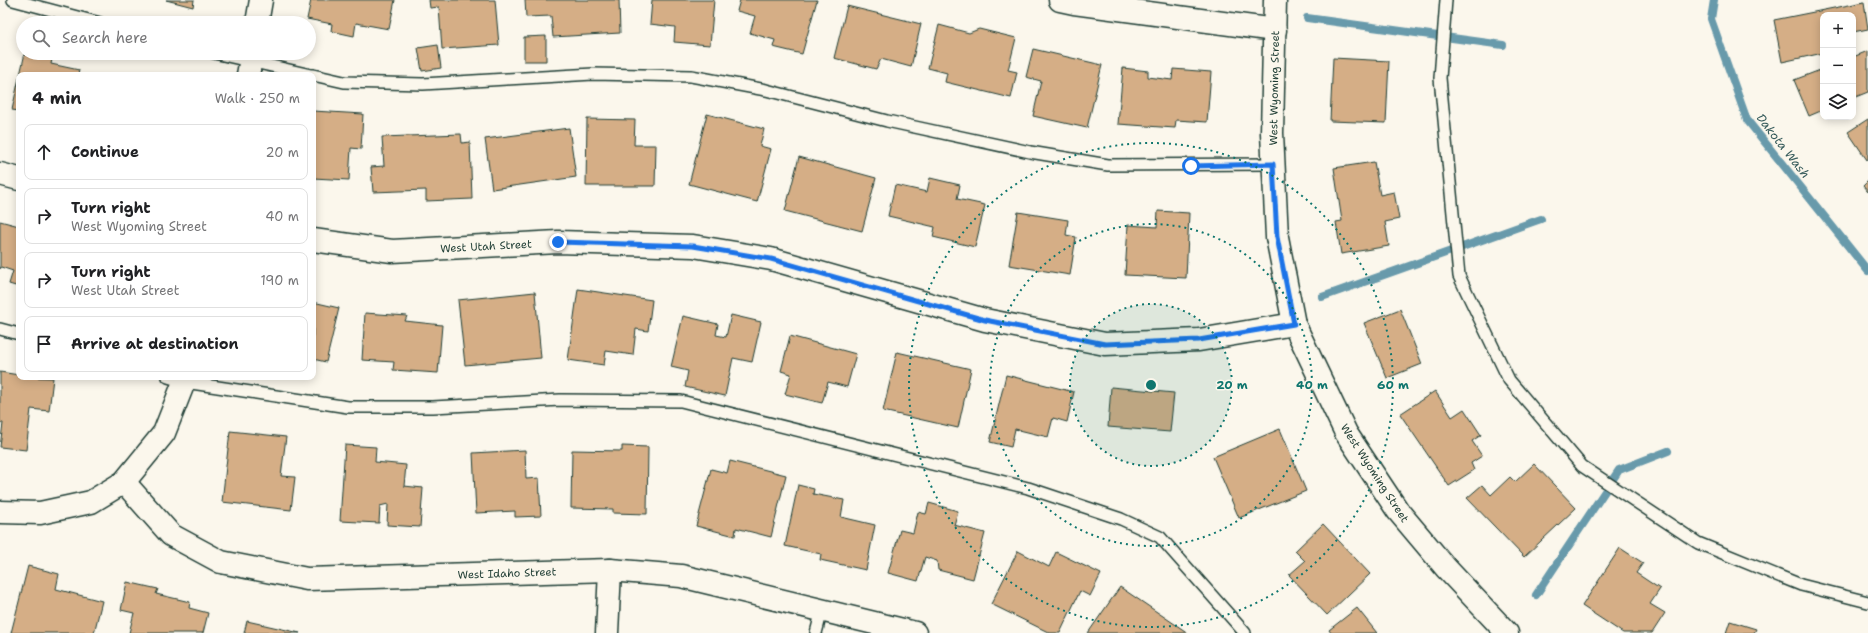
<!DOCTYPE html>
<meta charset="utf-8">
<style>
body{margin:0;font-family:"Shantell Sans",sans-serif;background:#f6f6f6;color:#202124}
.controls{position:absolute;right:12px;top:12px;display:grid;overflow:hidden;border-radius:8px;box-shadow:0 2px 10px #0003}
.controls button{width:36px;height:36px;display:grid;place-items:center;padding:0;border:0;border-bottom:1px solid #e0e0e0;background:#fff;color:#202124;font:20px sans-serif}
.stop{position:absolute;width:12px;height:12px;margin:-9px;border:3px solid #1a73e8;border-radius:50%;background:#fff}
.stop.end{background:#1a73e8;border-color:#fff;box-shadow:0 1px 4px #0008}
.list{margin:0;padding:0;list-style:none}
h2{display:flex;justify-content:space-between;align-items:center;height:52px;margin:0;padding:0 16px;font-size:17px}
h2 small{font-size:13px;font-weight:400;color:#757577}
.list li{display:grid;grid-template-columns:26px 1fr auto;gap:12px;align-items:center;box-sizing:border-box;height:56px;margin:0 8px 8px;padding:0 8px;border:1px solid #e0e0e0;border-radius:8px}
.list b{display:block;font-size:15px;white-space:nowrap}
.list p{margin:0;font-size:13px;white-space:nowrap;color:#757577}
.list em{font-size:13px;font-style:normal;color:#757577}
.icon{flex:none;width:22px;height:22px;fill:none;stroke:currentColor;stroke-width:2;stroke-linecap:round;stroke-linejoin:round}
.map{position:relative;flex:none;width:1868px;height:633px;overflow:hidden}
.search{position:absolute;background:#fff;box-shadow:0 2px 10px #0003;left:16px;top:16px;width:300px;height:44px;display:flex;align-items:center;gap:10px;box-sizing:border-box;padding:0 14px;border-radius:22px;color:#757577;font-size:15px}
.panel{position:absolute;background:#fff;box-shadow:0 2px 10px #0003;left:16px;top:72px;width:300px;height:308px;border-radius:8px}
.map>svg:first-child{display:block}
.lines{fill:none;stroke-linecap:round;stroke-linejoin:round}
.stream{stroke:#689aab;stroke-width:8}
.building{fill:#d5ae86;stroke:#1f3d34}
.service-casing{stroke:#1f3d34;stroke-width:14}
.minor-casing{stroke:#1f3d34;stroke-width:25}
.service{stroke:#fbf7ec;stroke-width:11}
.minor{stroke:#fbf7ec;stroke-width:22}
.route{stroke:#1a73e8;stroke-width:5}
.ring{fill:none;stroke:#0f766e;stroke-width:2;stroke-dasharray:2 4}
.labels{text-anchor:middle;stroke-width:3;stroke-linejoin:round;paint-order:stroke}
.street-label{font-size:11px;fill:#1f3d34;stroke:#fbf7ec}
.water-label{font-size:12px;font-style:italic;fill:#375c5c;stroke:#fbf7ec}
.centre{fill:#0f766e;stroke:#fbf7ec;stroke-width:2}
.ring-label{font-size:12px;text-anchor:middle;font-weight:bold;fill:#0f766e;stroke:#fbf7ec;stroke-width:3;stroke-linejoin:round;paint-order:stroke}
</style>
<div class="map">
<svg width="1868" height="633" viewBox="0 0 1868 633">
<rect width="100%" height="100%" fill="#fbf7ec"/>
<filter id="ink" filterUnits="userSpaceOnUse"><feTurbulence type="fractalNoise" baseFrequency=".025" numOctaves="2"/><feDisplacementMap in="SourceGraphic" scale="8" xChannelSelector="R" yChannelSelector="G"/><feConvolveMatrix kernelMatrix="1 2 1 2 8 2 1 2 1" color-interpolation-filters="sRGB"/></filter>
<g filter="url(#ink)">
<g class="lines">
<!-- stream -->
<g class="stream">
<polyline points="1714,0 1711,19 1747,120 1868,271"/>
<polyline points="1307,18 1503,45"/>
<polyline points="1322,297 1541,219"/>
<polyline points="1536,595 1619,470 1668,451"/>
</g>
</g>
<!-- building -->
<g class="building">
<polygon points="166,0 194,0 193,7"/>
<polygon points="311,0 395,0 389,29 356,23 354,36 331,31 332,24 307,19"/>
<polygon points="429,0 495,0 499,45 442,49 439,7 430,8"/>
<polygon points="525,0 619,0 620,33 553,37 551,16 526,17"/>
<polygon points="652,0 714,0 710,45 674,42 675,27 650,24"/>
<polygon points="740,0 817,0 802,54 773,47 775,40 750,33 755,16 737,11"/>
<polygon points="1864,2 1868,29 1853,32 1853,15 1823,15 1823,53 1782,62 1774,20"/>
<polygon points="847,6 921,24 911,67 881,59 876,69 834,58"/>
<polygon points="939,25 969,33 979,29 1016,38 1008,70 1017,72 1011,98 945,82 947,73 928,68"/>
<polygon points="546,36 546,61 524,61 524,37"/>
<polygon points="438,45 441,68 422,71 418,48"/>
<polygon points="1033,49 1102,65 1087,128 1033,116 1041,81 1026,77"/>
<polygon points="1868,51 1868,92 1853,98 1853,57"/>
<polygon points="25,53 53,55 51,64 79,70 78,75 20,75"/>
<polygon points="1333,58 1389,61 1386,123 1330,121"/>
<polygon points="1123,68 1148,71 1148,77 1172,80 1173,69 1211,72 1207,122 1176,120 1175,128 1118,124"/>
<polygon points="1823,69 1823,110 1809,116 1794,80"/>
<polygon points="19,78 19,111 12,110"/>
<polygon points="313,111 363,114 361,149 351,148 349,180 313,178"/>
<polygon points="707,114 764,129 760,146 771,149 757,202 689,184"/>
<polygon points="587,119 635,120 634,145 656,145 655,186 586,186"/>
<polygon points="1868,119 1868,159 1867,160 1848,132"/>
<polygon points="569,128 576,177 492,189 485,139"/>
<polygon points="461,134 462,143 470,142 472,199 426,201 426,190 373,192 371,167 384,166 382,137"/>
<polygon points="799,157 876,178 862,231 785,211"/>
<polygon points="1374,162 1380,195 1394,192 1399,219 1385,222 1389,246 1341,254 1336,222 1342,221 1334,168"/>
<polygon points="930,178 960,185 957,199 985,205 975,247 933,237 935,227 888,216 895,185 927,192"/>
<polygon points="1868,181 1868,192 1863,186"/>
<polygon points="1158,211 1189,213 1186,278 1125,275 1128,225 1157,227"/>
<polygon points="1018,212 1068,220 1066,235 1076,237 1070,275 1009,265"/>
<polygon points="0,221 19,226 19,287 9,284 13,271 1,267 0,269"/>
<polygon points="578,289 652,300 648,331 636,329 633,355 606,351 604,365 568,360"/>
<polygon points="535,292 541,358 465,365 458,300"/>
<polygon points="313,302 339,308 326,362 313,359"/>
<polygon points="1400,309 1422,364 1387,378 1364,323"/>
<polygon points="365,313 407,316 405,321 442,325 438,373 393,370 394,362 362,360"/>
<polygon points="731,315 761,322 752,362 733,358 725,396 685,387 688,371 671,367 683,316 718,324 716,335 726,337"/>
<polygon points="790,336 856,354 847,387 828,382 822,403 785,394 791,374 781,371"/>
<polygon points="897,352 971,369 958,428 883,411"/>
<polygon points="0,372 19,375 19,377 53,378 49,411 31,409 26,450 0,447 3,423 0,423"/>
<polygon points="1006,375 1074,392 1067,422 1053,418 1048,437 1015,429 1011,447 990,442"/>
<polygon points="1111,387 1174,393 1170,432 1108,427"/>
<polygon points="1435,391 1452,417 1464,409 1481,435 1472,441 1482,456 1471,463 1474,470 1449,486 1400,414"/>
<polygon points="1280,429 1306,491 1239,518 1213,457"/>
<polygon points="230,431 286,437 281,476 295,477 291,510 222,502"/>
<polygon points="345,445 376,447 375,462 406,465 404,486 423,488 420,527 387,525 388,504 380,506 379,523 340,521"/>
<polygon points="622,446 648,447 647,514 613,513 613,509 571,508 572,450 622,451"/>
<polygon points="525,450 526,479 539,478 541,516 515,517 515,511 476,513 473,453"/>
<polygon points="730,461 786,475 771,537 736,528 735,536 696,526 711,469 727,473"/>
<polygon points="1534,464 1576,508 1524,557 1467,498 1482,485 1491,495 1510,477 1515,482"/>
<polygon points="798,485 814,489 813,494 844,500 841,517 875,525 866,570 820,560 821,554 785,546"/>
<polygon points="929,503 958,511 954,525 985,533 973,579 938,570 937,561 925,557 918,581 888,573 900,530 913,533 918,512 926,514"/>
<polygon points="1323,524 1370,574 1327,615 1289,575 1305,561 1295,551"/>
<polygon points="1620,548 1643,563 1636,573 1660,589 1650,604 1665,613 1652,633 1623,633 1582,606"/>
<polygon points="1018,551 1049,567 1056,552 1101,574 1090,596 1080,591 1060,633 1050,633 991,604"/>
<polygon points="28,566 59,574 56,589 102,601 94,633 11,633"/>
<polygon points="127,582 158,589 156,594 190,602 189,608 208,613 203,633 129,633 134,613 121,610"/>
<polygon points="1120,587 1188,633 1088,633"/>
<polygon points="1357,608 1377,633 1331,633 1329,630"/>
<polygon points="247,621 300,633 244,633"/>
<polygon points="1730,621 1756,629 1754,633 1726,633"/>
</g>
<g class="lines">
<!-- service casing -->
<g class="service-casing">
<g id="service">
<polyline points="13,0 100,23"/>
<polyline points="1446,0 1440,78 1459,276 1509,380 1582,466 1698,543 1801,585 1868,602"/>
<polyline points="214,53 311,75"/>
<polyline points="313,75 344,82 423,84 593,74 691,76 766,90 887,121 1030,152 1108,165 1273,164"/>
<polyline points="0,329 19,334"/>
<polyline points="168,377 185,382 348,407 433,407 560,400 681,401 1028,488 1121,519 1160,537 1245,633"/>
<polyline points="816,633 822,610"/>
</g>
</g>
<!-- minor casing -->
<g class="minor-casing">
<g id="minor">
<polyline points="1060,0 1074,3 1275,30"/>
<polyline points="1275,0 1272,133 1277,237 1294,324 1346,433 1398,511 1446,568 1507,633"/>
<polyline points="257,23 261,0"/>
<polyline points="248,75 252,53"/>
<polyline points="0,174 19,179"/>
<polyline points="313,240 392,251 558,242 693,246 771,259 985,320 1105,344 1199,340 1294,324"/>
<polyline points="124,482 171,535 221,562 307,579 610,570 681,576 915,633"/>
<polyline points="0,512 40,513 91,502 124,482 164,433 186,377"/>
<polyline points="607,633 610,570"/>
</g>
</g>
<!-- service -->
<use href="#service" class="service"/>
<!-- minor -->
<use href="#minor" class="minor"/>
</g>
</g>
<g class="lines" filter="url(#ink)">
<!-- route -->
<polyline class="route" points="558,242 693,246 771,259 985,320 1105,344 1199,340 1294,324 1277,237 1273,164 1191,166"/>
</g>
<!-- distance rings -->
<circle cx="1151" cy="385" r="81" fill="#0f766e" fill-opacity=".12"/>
<g class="ring">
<circle cx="1151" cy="385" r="81"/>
<circle cx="1151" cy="385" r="161"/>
<circle cx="1151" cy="385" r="242"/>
</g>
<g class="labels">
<!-- street labels -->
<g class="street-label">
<text transform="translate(1274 88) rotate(-89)" y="4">West Wyoming Street</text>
<text transform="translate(486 246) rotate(-3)" y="4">West Utah Street</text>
<text transform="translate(1375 473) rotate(57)" y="4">West Wyoming Street</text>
<text transform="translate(507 573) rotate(-2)" y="4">West Idaho Street</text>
</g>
<!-- water labels -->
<g class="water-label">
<text transform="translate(1783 146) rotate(52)" y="4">Dakota Wash</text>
</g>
</g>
<circle cx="1151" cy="385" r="6" class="centre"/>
<g class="ring-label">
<text x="1232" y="389">20 m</text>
<text x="1312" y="389">40 m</text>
<text x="1393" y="389">60 m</text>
</g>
</svg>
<div class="controls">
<button>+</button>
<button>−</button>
<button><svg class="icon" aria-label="layers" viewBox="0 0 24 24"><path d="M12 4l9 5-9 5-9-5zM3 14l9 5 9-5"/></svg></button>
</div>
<div class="stop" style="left:1191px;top:166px"></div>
<div class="stop end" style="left:558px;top:242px"></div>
<div class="search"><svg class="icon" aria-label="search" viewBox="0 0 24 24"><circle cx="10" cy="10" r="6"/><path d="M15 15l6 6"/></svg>Search here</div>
<section class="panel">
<h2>4 min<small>Walk · 250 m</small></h2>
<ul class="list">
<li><svg class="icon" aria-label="ahead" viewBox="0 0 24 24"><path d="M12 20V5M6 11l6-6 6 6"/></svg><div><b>Continue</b></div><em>20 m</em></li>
<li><svg class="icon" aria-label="right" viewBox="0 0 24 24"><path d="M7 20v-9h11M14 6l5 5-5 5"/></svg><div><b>Turn right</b><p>West Wyoming Street</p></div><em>40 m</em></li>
<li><svg class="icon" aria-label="right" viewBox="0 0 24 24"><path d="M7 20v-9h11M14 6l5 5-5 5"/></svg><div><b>Turn right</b><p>West Utah Street</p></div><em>190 m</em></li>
<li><svg class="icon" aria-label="arrive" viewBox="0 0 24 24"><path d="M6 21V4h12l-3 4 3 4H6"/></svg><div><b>Arrive at destination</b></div></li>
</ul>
</section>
</div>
